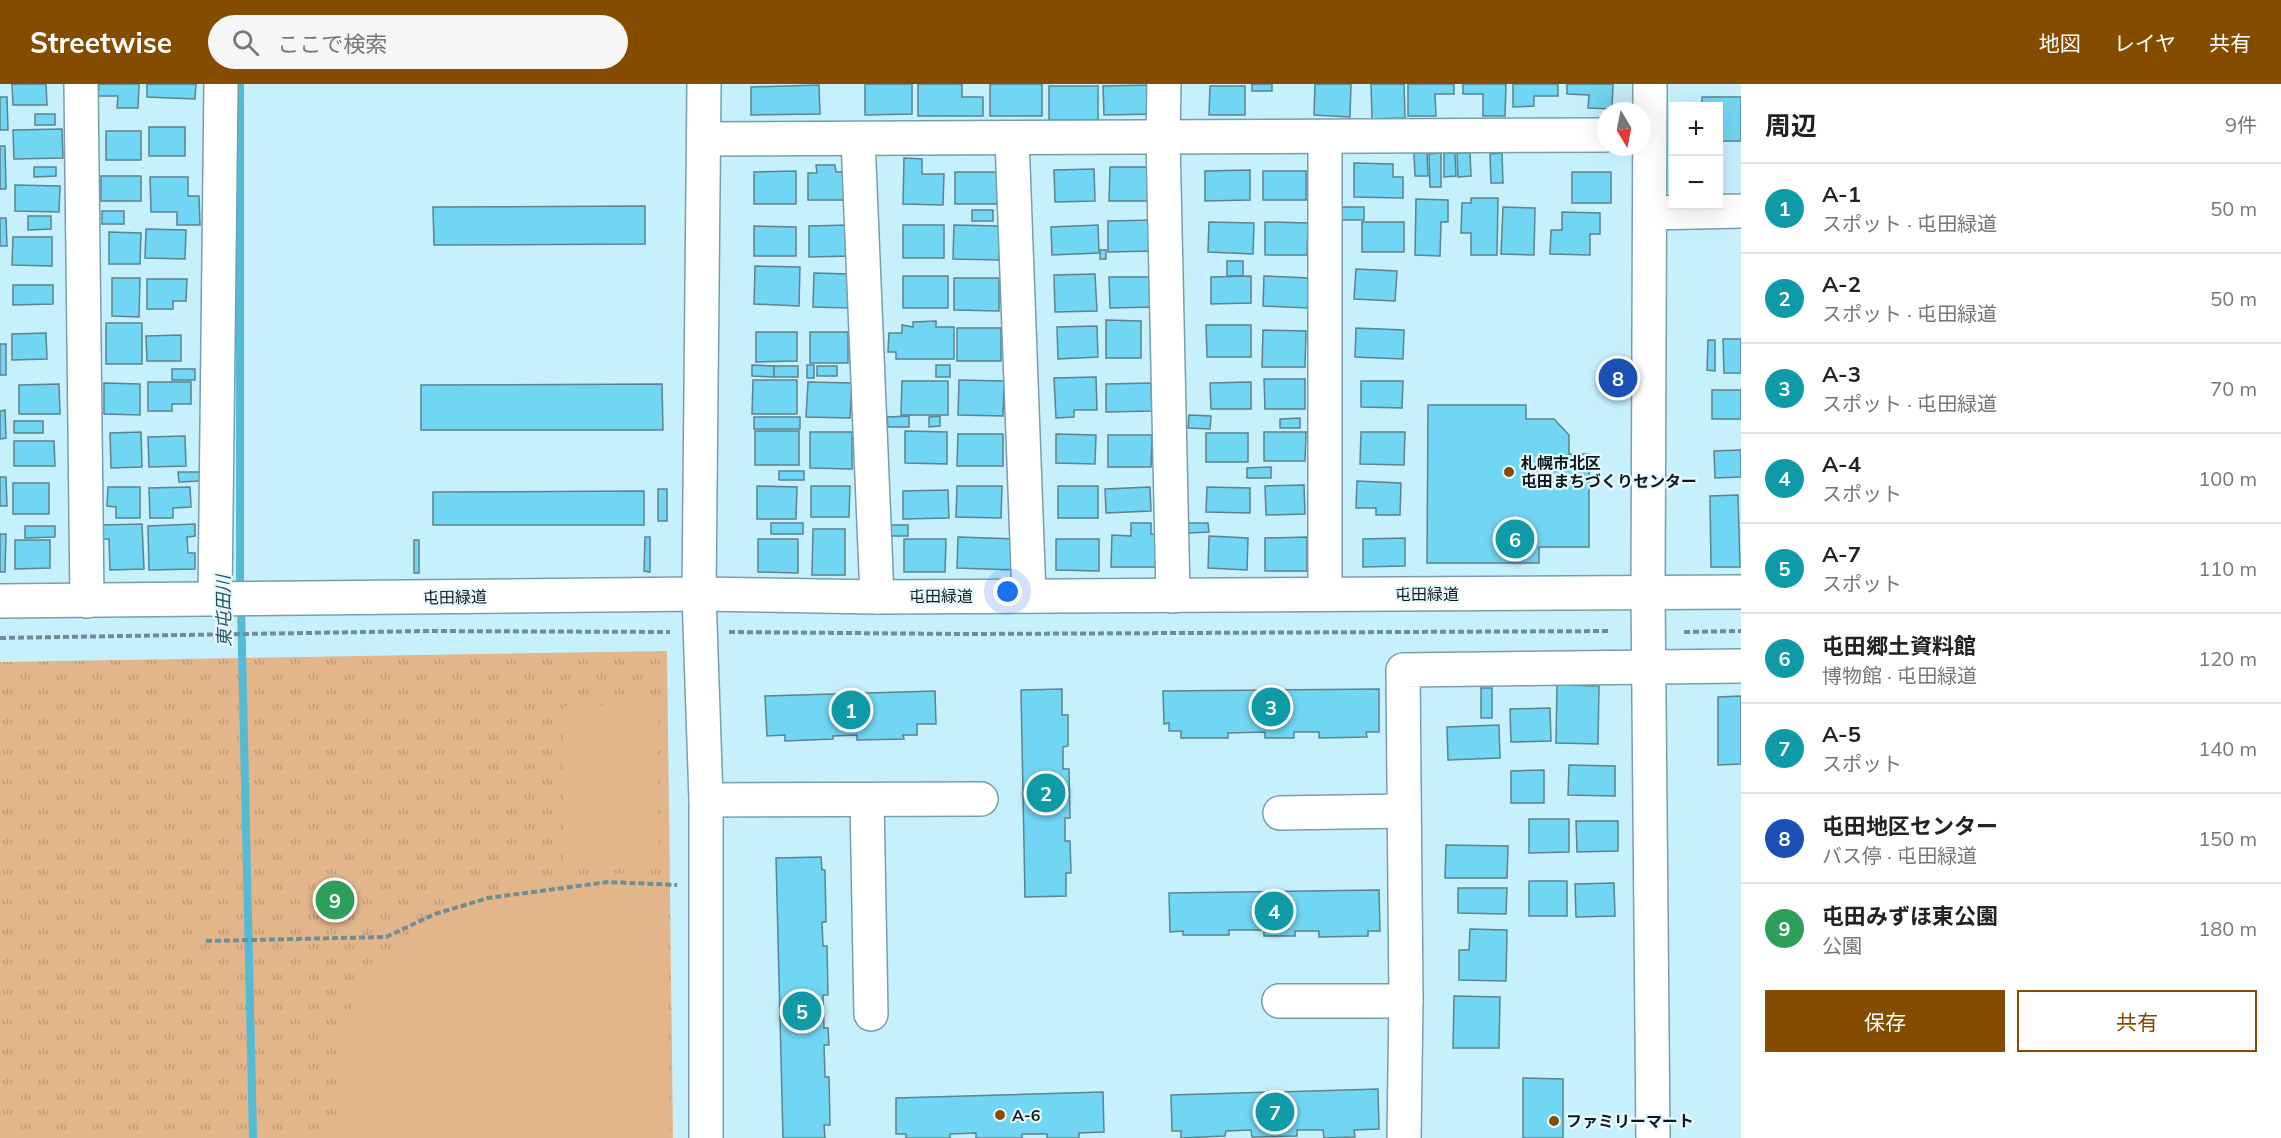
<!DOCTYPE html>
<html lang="ja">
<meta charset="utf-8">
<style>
body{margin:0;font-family:Mulish,"Noto Sans JP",sans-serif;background:#f6f6f6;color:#222}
.controls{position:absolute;right:18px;top:18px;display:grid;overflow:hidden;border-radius:0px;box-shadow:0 6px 24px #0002}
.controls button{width:54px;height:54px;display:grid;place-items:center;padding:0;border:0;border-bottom:2px solid #e0e0e0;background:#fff;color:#222;font:30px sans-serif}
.compass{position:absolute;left:1597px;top:18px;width:54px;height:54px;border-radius:50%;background:#fff;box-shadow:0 6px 24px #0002;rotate:170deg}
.you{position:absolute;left:1008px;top:508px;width:21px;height:21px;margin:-15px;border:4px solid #fff;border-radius:50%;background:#1a73e8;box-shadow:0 0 0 9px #1a73e833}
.badge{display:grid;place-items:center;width:39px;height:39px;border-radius:50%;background:#854c00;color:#fff;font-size:20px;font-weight:700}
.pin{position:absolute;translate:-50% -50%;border:3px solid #fff;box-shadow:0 2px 6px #0006}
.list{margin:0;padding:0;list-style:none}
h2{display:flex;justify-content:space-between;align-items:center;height:78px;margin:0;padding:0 24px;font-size:26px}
h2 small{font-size:20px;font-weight:400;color:#767676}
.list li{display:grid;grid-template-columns:39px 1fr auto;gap:18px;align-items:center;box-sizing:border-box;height:90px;padding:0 24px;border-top:2px solid #e0e0e0}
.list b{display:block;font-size:22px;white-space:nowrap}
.list p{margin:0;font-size:20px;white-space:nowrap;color:#767676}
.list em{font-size:20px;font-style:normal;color:#767676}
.actions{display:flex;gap:12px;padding:18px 24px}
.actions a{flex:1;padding:14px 0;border:2px solid #854c00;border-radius:0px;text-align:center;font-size:21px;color:#854c00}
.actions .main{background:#854c00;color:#fff}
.icon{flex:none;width:33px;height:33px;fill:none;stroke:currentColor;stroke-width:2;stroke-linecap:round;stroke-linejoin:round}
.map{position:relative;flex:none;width:1741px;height:1054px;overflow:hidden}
header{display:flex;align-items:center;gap:36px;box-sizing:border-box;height:84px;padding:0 30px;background:#854c00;color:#fff}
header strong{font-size:28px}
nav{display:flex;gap:33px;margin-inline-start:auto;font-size:21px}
.search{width:420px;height:54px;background:#f6f6f6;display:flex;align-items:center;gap:15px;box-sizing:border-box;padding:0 21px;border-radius:33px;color:#767676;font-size:22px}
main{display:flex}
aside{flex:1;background:#fff}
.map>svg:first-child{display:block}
.park{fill:url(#park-tufts)}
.pitch{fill:#e2b58b}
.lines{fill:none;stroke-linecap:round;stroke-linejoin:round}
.stream{stroke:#54bbd6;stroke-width:8}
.building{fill:#71d6f3;stroke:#5c838e;stroke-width:1.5}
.minor-casing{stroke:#779fab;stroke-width:36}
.path{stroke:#708d96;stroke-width:4;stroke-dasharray:6 3;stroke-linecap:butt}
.minor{stroke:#fff;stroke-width:33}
.poi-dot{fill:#854c00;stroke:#e8f9fe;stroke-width:2}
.labels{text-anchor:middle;stroke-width:4.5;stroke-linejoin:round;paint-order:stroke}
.poi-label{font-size:16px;font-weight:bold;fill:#0a191e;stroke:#e8f9fe;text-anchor:start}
.street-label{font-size:16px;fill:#0a191e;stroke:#e8f9fe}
.water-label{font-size:18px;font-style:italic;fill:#295561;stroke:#e8f9fe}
</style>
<header>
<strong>Streetwise</strong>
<div class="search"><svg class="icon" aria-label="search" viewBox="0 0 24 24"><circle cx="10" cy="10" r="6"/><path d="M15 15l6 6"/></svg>ここで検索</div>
<nav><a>地図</a><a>レイヤ</a><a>共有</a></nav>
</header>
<main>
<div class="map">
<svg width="1741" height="1054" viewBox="0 0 1741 1054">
<defs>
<pattern id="park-tufts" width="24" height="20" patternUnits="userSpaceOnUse" patternTransform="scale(1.5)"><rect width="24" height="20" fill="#e2b58b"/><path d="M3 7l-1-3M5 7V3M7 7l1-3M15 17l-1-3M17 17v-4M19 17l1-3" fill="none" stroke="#c19b78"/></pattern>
</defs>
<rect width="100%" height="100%" fill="#c7f0fd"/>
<!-- park -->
<polygon class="park" points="667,567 673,1054 0,1054 0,578"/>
<!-- pitch -->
<g class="pitch">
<polygon points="657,620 659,777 564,781 563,622"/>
<polygon points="625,789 666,795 670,1054 335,1054 340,949 364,897 412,846 481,809 550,796"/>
</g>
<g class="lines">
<!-- stream -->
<g class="stream">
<polyline points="240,510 240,0"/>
<polyline points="241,522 253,1054"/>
</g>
</g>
<!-- building -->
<g class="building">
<polygon points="12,0 46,0 47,21 13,21"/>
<polygon points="99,0 139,0 138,24 117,24 118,12 98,12"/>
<polygon points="147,0 196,0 195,15 147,13"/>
<polygon points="865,0 912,0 912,30 865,31"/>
<polygon points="918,0 962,0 962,13 983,13 983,32 918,32"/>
<rect x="990" y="0" width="52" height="32"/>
<rect x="1252" y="0" width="20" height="7"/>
<polygon points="1315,0 1351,0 1350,33 1314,31"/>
<polygon points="1371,0 1404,0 1405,34 1372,35"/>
<polygon points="1408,0 1454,0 1454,10 1435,10 1436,32 1408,32"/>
<polygon points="1463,0 1506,0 1505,32 1483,32 1483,10 1463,10"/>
<polygon points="1513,0 1558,0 1558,12 1534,12 1534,22 1513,23"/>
<polygon points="1567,0 1613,0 1612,25 1588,24 1589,11 1567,10"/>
<polygon points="819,1 820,30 751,31 751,3"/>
<polygon points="1154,1 1155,30 1104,31 1103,2"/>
<rect x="1049" y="2" width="49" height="34"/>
<polygon points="1210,2 1245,2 1245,31 1209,31"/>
<polygon points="0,13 7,13 8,46 0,46"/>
<polygon points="1702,13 1741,13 1741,57 1718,57 1718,22 1702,22"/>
<rect x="35" y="30" width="20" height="11"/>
<rect x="149" y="43" width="36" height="29"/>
<polygon points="62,45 63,74 14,75 13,46"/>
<rect x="106" y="47" width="35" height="29"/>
<polygon points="0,62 5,62 6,105 0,105"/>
<polygon points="1414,69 1427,69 1428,92 1415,92"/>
<polygon points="1441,69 1441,103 1430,103 1429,70"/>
<polygon points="1444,69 1455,69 1456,92 1444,93"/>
<polygon points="1457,69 1470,69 1471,92 1458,93"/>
<polygon points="1502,69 1503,99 1491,99 1490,70"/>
<polygon points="904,74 922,75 922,90 944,90 943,121 903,120"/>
<polygon points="1354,79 1393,80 1393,93 1403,93 1403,114 1354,113"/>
<polygon points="816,81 835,81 836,88 856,88 856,116 808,116 808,89 817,89"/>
<polygon points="34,83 56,83 56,92 34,93"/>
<polygon points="1110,83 1152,83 1152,117 1109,117"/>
<polygon points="1094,85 1095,117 1055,118 1054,86"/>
<polygon points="1250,86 1250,116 1205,117 1205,87"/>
<polygon points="796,87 796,120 754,120 754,88"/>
<rect x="1263" y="87" width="43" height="29"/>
<polygon points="955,88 1002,88 1003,120 955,120"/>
<rect x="1572" y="88" width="39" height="31"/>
<rect x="101" y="92" width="40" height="25"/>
<polygon points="150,93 188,93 188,112 199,112 200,141 177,141 177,128 151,128"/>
<polygon points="15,101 60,102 59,128 15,127"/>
<polygon points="1471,114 1498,114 1497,171 1471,171 1471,149 1461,149 1462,119 1471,119"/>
<polygon points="1416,115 1448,116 1448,138 1441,138 1440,172 1415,171"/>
<polygon points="645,122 645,160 434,161 433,123"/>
<rect x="1342" y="123" width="22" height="13"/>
<polygon points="1503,123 1535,124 1534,171 1501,170"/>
<rect x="972" y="126" width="21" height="11"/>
<rect x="102" y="127" width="22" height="13"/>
<polygon points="1562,128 1600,129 1600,150 1590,150 1590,171 1550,170 1551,146 1562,146"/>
<polygon points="28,132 51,132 51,145 28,146"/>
<polygon points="0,134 6,134 7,162 0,162"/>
<polygon points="1154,136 1154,167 1108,168 1108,137"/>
<polygon points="1209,138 1254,139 1253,170 1208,168"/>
<polygon points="1265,138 1308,139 1307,171 1265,171"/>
<rect x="1362" y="138" width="42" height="30"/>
<polygon points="848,141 849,172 809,173 809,142"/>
<rect x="903" y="141" width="41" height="33"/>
<polygon points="954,141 1000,142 999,176 953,175"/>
<polygon points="1098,141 1099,169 1052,171 1051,143"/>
<polygon points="754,142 796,143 796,172 754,172"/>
<polygon points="146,145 186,146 185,175 145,174"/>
<polygon points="109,148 141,149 140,180 109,180"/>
<polygon points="13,153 52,153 52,182 12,181"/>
<rect x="1100" y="166" width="6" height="9"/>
<rect x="1227" y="177" width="16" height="15"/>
<polygon points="755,182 800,183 799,222 754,220"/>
<polygon points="1356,185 1397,187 1395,217 1354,215"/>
<polygon points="814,189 850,190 850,224 813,223"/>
<polygon points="1095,190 1097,227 1055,228 1054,191"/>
<rect x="903" y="192" width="45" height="32"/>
<polygon points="1251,192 1251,219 1211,220 1211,193"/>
<polygon points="1264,192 1309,194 1308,224 1263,222"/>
<polygon points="1109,193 1156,193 1156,223 1110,224"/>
<polygon points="112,194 140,194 139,233 112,232"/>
<polygon points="954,194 999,194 999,227 954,226"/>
<polygon points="147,195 187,195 186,217 173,217 173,225 147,225"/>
<polygon points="13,201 53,201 53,220 13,221"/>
<polygon points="1106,236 1141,237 1141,274 1106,274"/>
<polygon points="936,237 936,243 954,243 954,275 896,275 896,268 888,268 889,249 902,249 902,241 913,243 913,238"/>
<rect x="106" y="239" width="36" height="41"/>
<polygon points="1206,241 1251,241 1251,273 1207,273"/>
<polygon points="1097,242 1098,273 1058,275 1057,243"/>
<rect x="957" y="244" width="44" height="33"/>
<polygon points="1356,244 1404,246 1403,275 1355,273"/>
<polygon points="1263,246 1306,247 1305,283 1262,283"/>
<polygon points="756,248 797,248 797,277 756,278"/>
<rect x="810" y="248" width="38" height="31"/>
<polygon points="46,249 47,275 12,276 12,250"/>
<polygon points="181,251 181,277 147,277 146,252"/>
<polygon points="1723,255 1741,255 1741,289 1724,289"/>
<polygon points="1708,256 1715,256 1715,287 1707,286"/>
<rect x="0" y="260" width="6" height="31"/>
<polygon points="752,281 774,282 774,293 752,292"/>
<rect x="807" y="281" width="7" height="13"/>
<rect x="936" y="281" width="14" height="12"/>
<rect x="774" y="282" width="24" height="11"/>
<rect x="817" y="282" width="20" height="10"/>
<rect x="172" y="285" width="23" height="11"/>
<polygon points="1096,293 1097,326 1074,326 1074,333 1056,334 1054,294"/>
<polygon points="1264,295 1305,295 1305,325 1265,325"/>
<polygon points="753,296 797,296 797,330 752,330"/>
<polygon points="959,296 1004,297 1003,332 958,331"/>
<polygon points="902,297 948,297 948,331 901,331"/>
<polygon points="1361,297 1403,297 1402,324 1361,323"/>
<polygon points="148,298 191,298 191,320 172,320 172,327 148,327"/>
<polygon points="808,298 852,299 850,334 806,333"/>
<polygon points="1251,298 1251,325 1211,325 1210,299"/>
<polygon points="104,299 140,300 140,331 104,330"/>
<polygon points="1151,299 1152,327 1106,328 1106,300"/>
<polygon points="59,300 60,330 19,330 19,301"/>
<polygon points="662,300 663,346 421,346 421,301"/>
<rect x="1712" y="306" width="29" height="29"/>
<polygon points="1428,321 1526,321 1526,335 1554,335 1569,351 1569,370 1589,370 1589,463 1539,463 1539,479 1427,479"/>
<polygon points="5,326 6,354 0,355 0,327"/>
<polygon points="1189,331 1211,332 1210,345 1188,344"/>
<polygon points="909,332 909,343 888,343 887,333"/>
<polygon points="940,332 940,342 929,343 929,333"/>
<rect x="754" y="333" width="46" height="12"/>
<polygon points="1300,334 1300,344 1280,344 1280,335"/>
<rect x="14" y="337" width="29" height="12"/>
<rect x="755" y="347" width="44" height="34"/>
<polygon points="905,347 947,348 947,380 905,379"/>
<polygon points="141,348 142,383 111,384 110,349"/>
<polygon points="810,348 852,348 852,385 810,384"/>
<polygon points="1264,348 1306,348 1305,377 1264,377"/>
<polygon points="1361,348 1405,348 1404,381 1360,380"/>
<rect x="1206" y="349" width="42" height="29"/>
<polygon points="958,350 1003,350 1003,382 957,382"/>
<polygon points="1056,350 1096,351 1095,380 1056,379"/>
<polygon points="1108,351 1152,351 1151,383 1108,383"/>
<polygon points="185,352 186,382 149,383 148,353"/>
<polygon points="14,357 54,357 55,382 14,382"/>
<polygon points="1741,366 1741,393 1715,394 1714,367"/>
<polygon points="1271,383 1271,394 1247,394 1247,384"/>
<rect x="779" y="387" width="25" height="9"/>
<polygon points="178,388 200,388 201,397 179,398"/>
<polygon points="0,393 6,393 7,422 0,422"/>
<polygon points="1357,397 1401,399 1400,431 1376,431 1376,424 1356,424"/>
<rect x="13" y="399" width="36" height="31"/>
<polygon points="1304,401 1305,430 1266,431 1265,402"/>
<polygon points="757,402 797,403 796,435 757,435"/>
<polygon points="811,402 850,402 849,433 811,433"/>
<polygon points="957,402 1002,402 1001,434 956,433"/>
<rect x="1058" y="402" width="40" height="32"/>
<polygon points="108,403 140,403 140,434 116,434 116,423 107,422"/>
<polygon points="190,403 191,423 173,424 173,434 150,434 149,404"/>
<polygon points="1150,403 1151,427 1106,429 1105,405"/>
<polygon points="1207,403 1250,404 1250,429 1206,428"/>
<rect x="658" y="405" width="9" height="32"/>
<polygon points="948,406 949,434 903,435 903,407"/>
<polygon points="644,407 644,441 433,441 433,408"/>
<polygon points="1738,411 1740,483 1711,483 1710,412"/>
<rect x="771" y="439" width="32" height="11"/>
<polygon points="1131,439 1151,439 1151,450 1163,450 1162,483 1111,483 1112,451 1131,452"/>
<polygon points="1188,439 1208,439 1209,448 1188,449"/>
<polygon points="142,440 144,485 110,486 109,455 101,455 101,441"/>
<polygon points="195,440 195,452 187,453 188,469 195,469 195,485 149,486 148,442"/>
<rect x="887" y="441" width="21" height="11"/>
<polygon points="25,442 55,442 55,453 25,454"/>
<polygon points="813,445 845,445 845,491 812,491"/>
<polygon points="0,450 6,450 5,488 0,488"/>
<polygon points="1209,452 1248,454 1247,486 1208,484"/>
<polygon points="645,453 650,453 650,488 644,487"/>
<polygon points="958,453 1016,455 1015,486 957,484"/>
<polygon points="1307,453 1307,487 1265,487 1265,454"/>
<polygon points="1405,454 1405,482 1363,483 1363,455"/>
<polygon points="758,455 798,455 798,489 758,488"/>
<polygon points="904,455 946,455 945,488 904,488"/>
<polygon points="1056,455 1099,455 1099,487 1056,486"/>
<polygon points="15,456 50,456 50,484 15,485"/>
<rect x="414" y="456" width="5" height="33"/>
<polygon points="1557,601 1599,602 1598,660 1556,659"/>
<rect x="1481" y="604" width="11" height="30"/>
<polygon points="1062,605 1062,631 1068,631 1068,662 1063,663 1063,685 1069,685 1070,734 1065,734 1065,757 1070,757 1071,789 1066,789 1066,812 1025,813 1021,606"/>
<polygon points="1379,605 1379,648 1366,648 1367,653 1319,654 1319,648 1294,648 1294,654 1265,654 1265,648 1228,649 1228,654 1181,654 1181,647 1169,647 1169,639 1164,640 1163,607"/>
<polygon points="935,607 936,640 917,640 917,651 903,651 904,655 857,656 857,651 833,652 833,655 785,657 785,651 767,652 765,612"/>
<polygon points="1741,612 1741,680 1718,681 1718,613"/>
<polygon points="1550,624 1551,657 1511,658 1510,625"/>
<polygon points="1499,641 1500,674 1448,676 1447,643"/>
<polygon points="1569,681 1615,682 1615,712 1568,711"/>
<polygon points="1544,686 1544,719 1511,719 1511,687"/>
<polygon points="1529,735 1569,735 1569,768 1529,769"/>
<polygon points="1576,737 1618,737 1618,767 1577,768"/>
<polygon points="1446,761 1508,762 1507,794 1445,794"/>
<polygon points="821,773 822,786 825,786 826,838 822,838 823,862 827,862 828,911 823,911 824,944 828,944 829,961 824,961 825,993 829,993 830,1041 824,1041 825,1054 783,1054 776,774"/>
<rect x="1529" y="797" width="38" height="35"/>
<polygon points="1614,799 1615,832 1576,833 1575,800"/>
<polygon points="1458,804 1507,804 1506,830 1458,829"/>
<polygon points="1379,806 1380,847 1368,847 1368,852 1319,853 1319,847 1295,847 1295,852 1264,852 1264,846 1229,846 1229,851 1183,851 1183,847 1170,848 1169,809"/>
<polygon points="1470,845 1507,846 1506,897 1459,896 1459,866 1469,866"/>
<polygon points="1454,912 1500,913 1499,964 1453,964"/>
<polygon points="1523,994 1563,995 1563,1054 1523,1054"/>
<polygon points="1378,1005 1379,1045 1354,1046 1355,1053 1324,1054 1323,1046 1297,1046 1297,1052 1252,1053 1251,1046 1226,1047 1225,1052 1181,1054 1181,1047 1172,1047 1171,1011"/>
<polygon points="1103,1008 1104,1048 1079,1049 1079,1054 1047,1054 1047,1050 1022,1050 1022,1054 976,1054 976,1049 950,1050 950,1054 906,1054 906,1050 896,1050 896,1014"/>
</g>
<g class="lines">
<!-- minor casing -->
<g class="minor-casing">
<g id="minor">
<polyline points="81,0 87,517"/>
<polyline points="704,0 699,510 706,716 706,1054"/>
<polyline points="1164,0 1163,54 1173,512"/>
<polyline points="1650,0 1648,509 1653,1054"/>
<polyline points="705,55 1606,51"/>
<polyline points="858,55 877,513"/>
<polyline points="1012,55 1029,512"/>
<polyline points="1650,129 1741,127"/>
<polyline points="1325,510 1325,53"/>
<polyline points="215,515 221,0"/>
<polyline points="0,517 699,510 877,513 1741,508"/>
<polyline points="706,716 981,715"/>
<polyline points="867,717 871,930"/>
<polyline points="1280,729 1404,727"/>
<polyline points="1279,917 1406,917"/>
<polyline points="1404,1054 1406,917 1403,586 1741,582"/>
</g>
</g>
<!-- path -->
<g class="path">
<polyline points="729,548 964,550 1611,547"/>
<polyline points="1684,548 1741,547"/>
<polyline points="0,554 427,547 670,548"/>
<polyline points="206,857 386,853 435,830 488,814 608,798 677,801"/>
</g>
<!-- minor -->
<use href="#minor" class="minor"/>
</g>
<!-- markers -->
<g class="poi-dot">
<circle cx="1509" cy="388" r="6"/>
<circle cx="1000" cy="1031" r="6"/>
<circle cx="1554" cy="1037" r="6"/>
</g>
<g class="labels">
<!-- poi labels -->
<g class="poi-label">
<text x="1521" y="385">札幌市北区<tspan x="1521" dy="18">屯田まちづくりセンター</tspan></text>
<text x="1012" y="1037">A-6</text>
<text x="1566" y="1043">ファミリーマート</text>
</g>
<!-- street labels -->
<g class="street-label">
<text x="1427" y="516">屯田緑道</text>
<text x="941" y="518">屯田緑道</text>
<text transform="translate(455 513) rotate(-1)" y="6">屯田緑道</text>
</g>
<!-- water labels -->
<g class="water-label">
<text transform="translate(224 527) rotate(-91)" y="6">東屯田川</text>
</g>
</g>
</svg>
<div class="controls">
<button>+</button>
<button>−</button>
</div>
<svg class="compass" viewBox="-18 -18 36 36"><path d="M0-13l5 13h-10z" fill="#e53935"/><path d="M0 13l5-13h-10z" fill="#767676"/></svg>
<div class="you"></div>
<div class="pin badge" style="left:851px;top:626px;background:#0f9aa8">1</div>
<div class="pin badge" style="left:1046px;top:709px;background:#0f9aa8">2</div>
<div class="pin badge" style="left:1271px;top:623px;background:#0f9aa8">3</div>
<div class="pin badge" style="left:1274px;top:827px;background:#0f9aa8">4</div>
<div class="pin badge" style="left:802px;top:927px;background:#0f9aa8">5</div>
<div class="pin badge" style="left:1515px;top:455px;background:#0f9aa8">6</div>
<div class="pin badge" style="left:1275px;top:1028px;background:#0f9aa8">7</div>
<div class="pin badge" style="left:1618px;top:294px;background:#1a4fb4">8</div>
<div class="pin badge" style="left:335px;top:816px;background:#2e9e5b">9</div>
</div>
<aside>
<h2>周辺<small>9件</small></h2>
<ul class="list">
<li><span class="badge" style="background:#0f9aa8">1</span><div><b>A-1</b><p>スポット · 屯田緑道</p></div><em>50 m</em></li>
<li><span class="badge" style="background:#0f9aa8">2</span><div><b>A-2</b><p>スポット · 屯田緑道</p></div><em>50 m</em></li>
<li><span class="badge" style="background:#0f9aa8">3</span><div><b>A-3</b><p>スポット · 屯田緑道</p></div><em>70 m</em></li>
<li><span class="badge" style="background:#0f9aa8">4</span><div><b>A-4</b><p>スポット</p></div><em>100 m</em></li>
<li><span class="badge" style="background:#0f9aa8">5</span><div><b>A-7</b><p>スポット</p></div><em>110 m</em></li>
<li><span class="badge" style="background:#0f9aa8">6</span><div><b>屯田郷土資料館</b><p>博物館 · 屯田緑道</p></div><em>120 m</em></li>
<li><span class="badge" style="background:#0f9aa8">7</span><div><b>A-5</b><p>スポット</p></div><em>140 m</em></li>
<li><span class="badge" style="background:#1a4fb4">8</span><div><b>屯田地区センター</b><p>バス停 · 屯田緑道</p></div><em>150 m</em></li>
<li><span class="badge" style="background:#2e9e5b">9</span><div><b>屯田みずほ東公園</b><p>公園</p></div><em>180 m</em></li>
</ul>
<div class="actions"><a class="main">保存</a><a>共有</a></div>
</aside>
</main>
